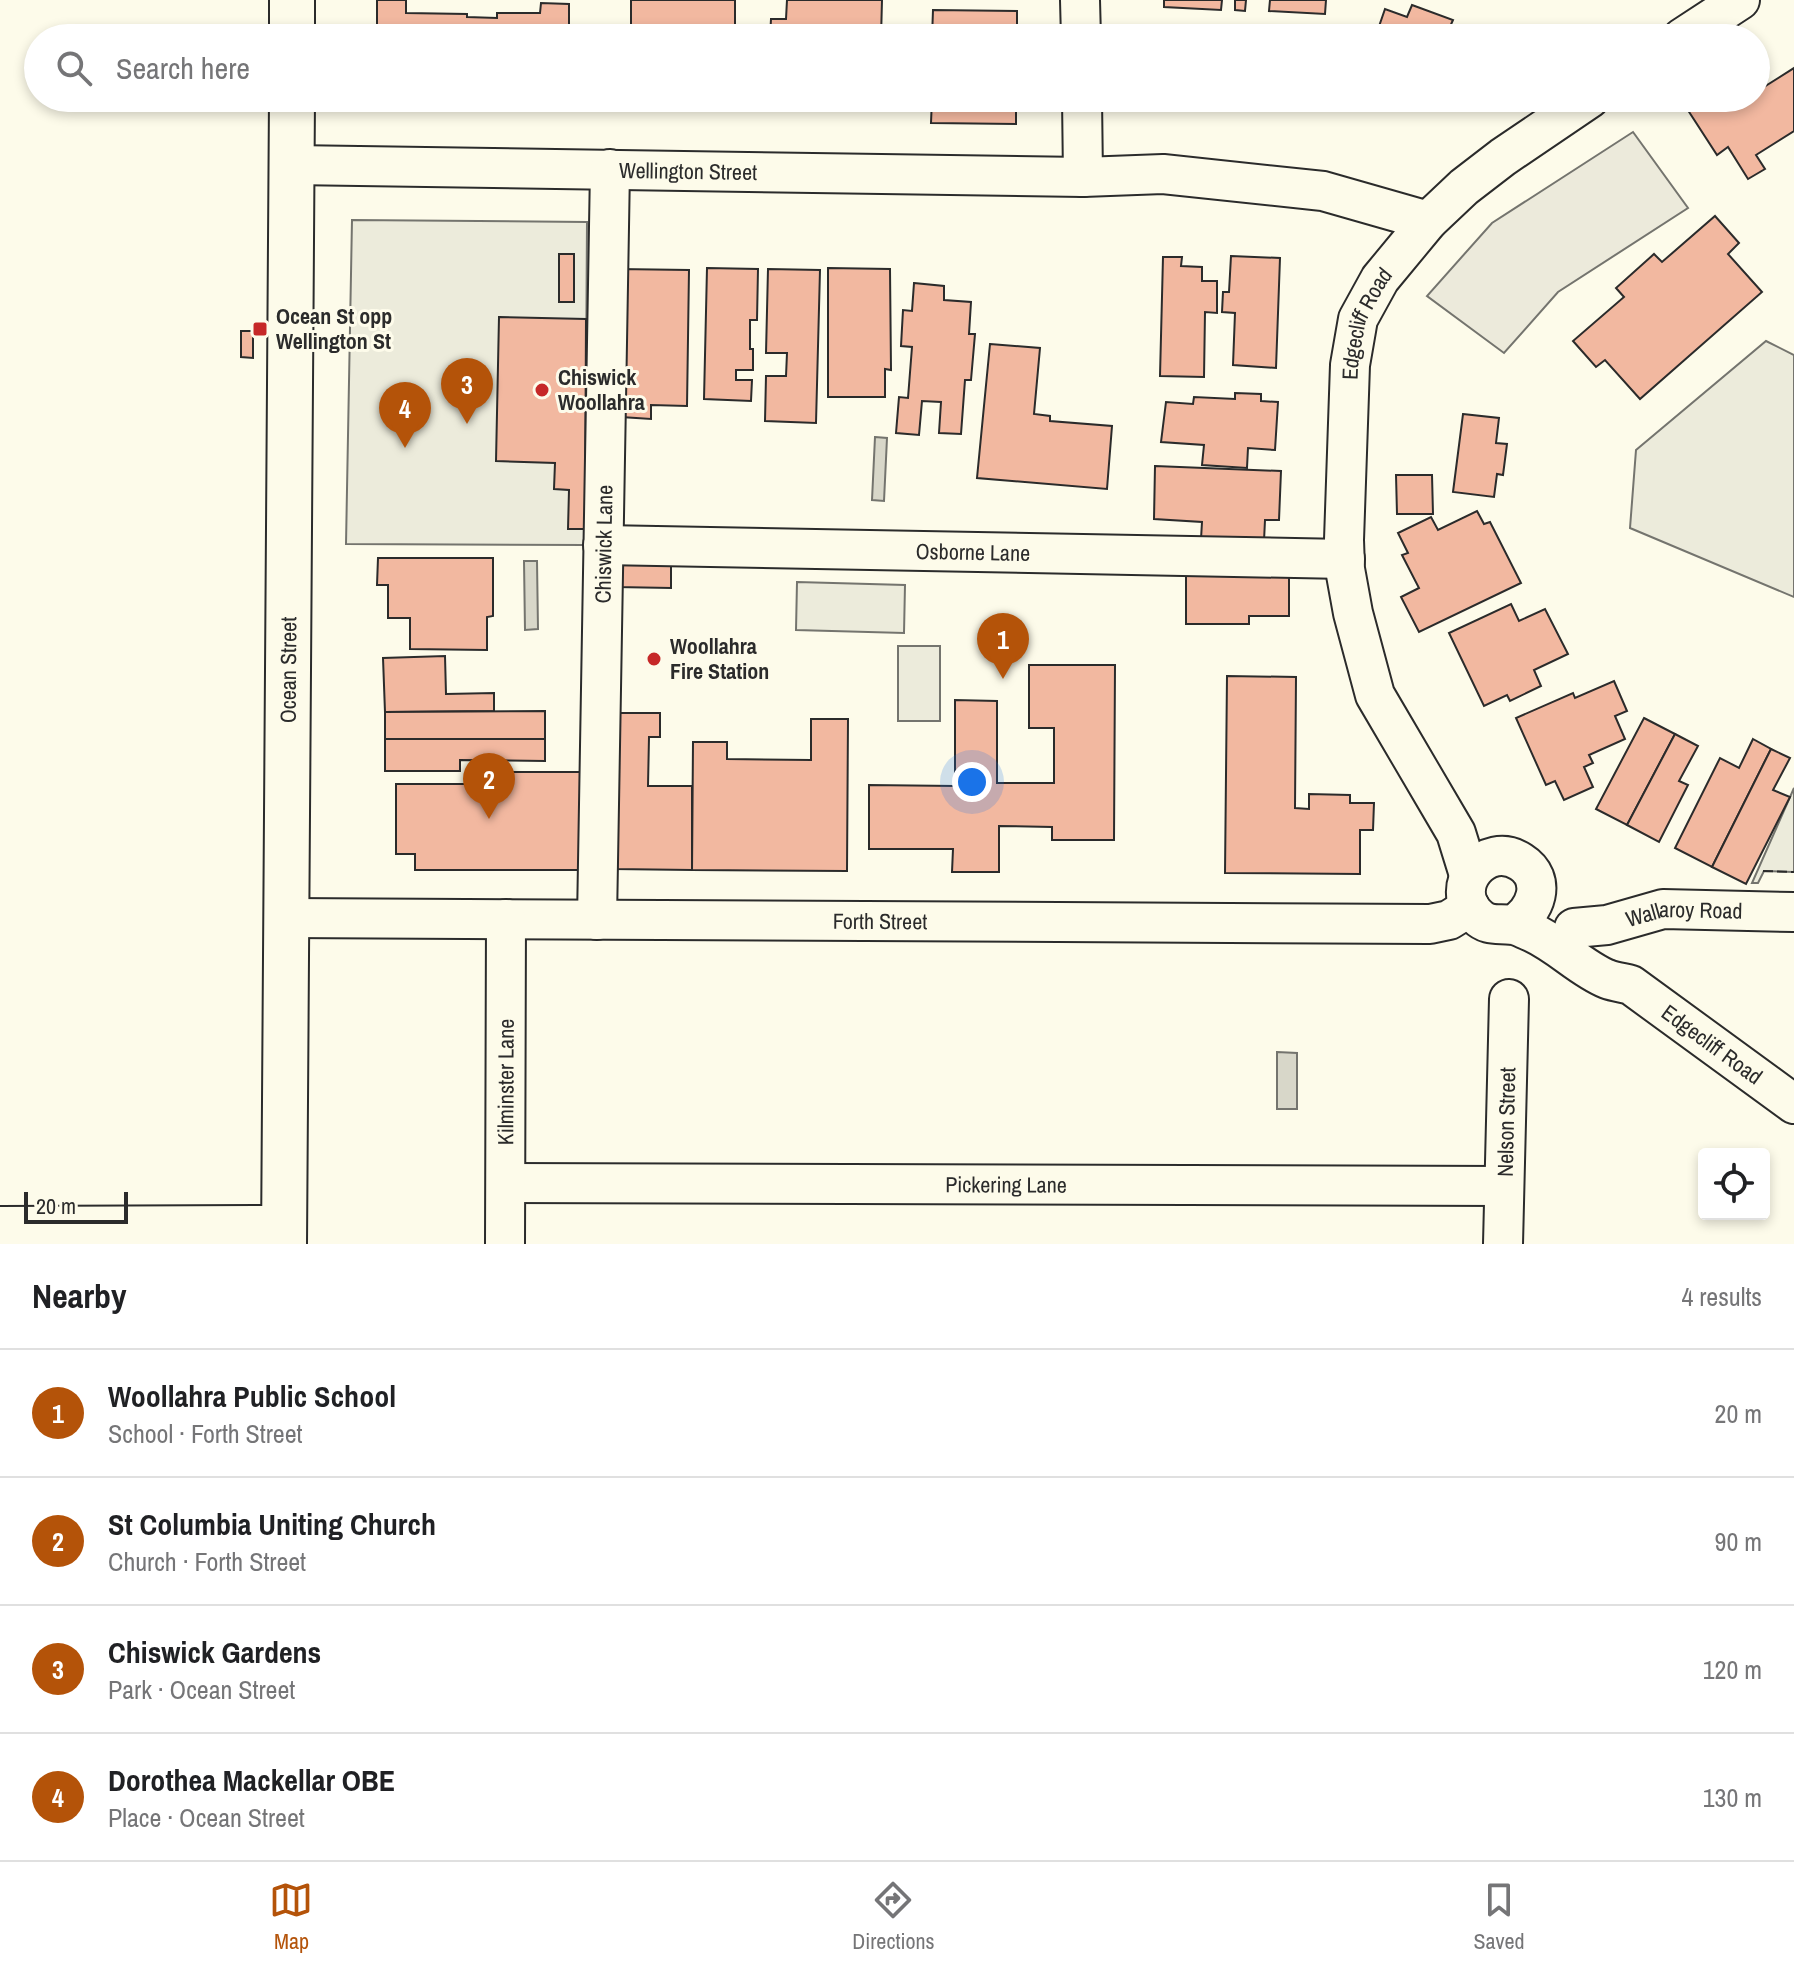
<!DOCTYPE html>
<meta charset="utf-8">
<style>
body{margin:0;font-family:"Archivo Narrow",sans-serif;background:#f2f2f2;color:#202124}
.controls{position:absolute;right:24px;bottom:24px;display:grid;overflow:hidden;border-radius:8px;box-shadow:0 4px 12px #0003}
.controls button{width:72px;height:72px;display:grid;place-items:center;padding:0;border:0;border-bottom:2px solid #e0e0e0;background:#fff;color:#202124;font:40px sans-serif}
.scale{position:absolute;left:24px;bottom:20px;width:104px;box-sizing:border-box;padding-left:8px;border:4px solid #2b2b2b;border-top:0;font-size:22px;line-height:28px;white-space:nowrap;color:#2b2b2b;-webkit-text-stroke:6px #fdfbea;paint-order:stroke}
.you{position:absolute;left:972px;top:782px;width:28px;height:28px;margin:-20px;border:6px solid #fff;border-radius:50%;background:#1a73e8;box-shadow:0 0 0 12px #1a73e833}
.badge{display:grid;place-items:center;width:52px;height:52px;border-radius:50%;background:#b45309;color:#fff;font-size:26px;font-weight:700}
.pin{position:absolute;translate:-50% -66px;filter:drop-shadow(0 2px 4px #0008)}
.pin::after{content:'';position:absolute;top:42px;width:28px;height:24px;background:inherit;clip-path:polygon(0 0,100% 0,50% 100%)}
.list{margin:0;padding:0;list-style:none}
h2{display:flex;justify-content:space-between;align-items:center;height:104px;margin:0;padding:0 32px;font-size:34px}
h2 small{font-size:26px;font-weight:400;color:#757577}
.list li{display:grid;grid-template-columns:52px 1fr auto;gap:24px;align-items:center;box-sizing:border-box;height:128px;padding:0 32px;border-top:2px solid #e0e0e0}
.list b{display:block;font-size:30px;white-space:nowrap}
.list p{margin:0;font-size:26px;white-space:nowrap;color:#757577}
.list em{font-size:26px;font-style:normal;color:#757577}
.icon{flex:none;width:44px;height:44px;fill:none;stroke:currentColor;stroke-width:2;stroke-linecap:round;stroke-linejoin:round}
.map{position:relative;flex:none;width:1794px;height:1244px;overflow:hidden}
.search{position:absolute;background:#fff;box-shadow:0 4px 12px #0003;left:24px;right:24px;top:24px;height:88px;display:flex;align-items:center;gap:20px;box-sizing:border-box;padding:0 28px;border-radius:44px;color:#757577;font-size:30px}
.sheet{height:616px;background:#fff}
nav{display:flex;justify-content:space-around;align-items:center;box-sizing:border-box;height:112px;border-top:2px solid #e0e0e0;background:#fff;font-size:22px;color:#757577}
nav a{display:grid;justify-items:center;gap:4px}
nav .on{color:#b45309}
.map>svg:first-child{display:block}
.green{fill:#ecebdb;stroke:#74746e;stroke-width:2}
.parking{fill:#eceadb;stroke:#74746e;stroke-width:2}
.water{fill:#d8d7c9;stroke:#74746e;stroke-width:2}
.building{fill:#f2b8a0;stroke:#2b2b2b;stroke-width:2}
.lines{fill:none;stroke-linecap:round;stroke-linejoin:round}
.minor-casing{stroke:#2b2b2b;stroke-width:42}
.major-casing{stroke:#2b2b2b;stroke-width:48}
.minor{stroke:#fdfbea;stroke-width:38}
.major{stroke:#fdfbea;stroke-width:44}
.fence{stroke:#2b2b2b;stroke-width:2;stroke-dasharray:10 4;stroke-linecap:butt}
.poi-dot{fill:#c62828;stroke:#fdfbea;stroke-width:3}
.labels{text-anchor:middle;stroke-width:6;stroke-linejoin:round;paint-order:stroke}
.street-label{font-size:22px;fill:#2b2b2b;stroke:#fdfbea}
.poi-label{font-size:22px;font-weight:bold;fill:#2b2b2b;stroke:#fdfbea;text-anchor:start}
</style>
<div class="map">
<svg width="1794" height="1244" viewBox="0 0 1794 1244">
<rect width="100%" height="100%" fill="#fdfbea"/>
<!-- green -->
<g class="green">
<polygon points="352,220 587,222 585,545 346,544"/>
<polygon points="1766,341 1794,355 1794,597 1630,528 1636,450"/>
<polygon points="797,582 905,585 904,633 796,630"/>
<rect x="898" y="646" width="42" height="75"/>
<polygon points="1794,788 1794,872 1764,871 1758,883 1752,883"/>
</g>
<!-- parking -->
<polygon class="parking" points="1633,132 1688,208 1558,292 1504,353 1427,296 1492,223"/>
<!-- water -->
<g class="water">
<polygon points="875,437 887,438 884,501 872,500"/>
<polygon points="524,561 537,561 538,629 525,630"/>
<polygon points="1277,1052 1297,1053 1297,1109 1277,1109"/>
</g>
<!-- building -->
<g class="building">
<polygon points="377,0 406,0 406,13 467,14 467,17 497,18 497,13 540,13 541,3 569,4 569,38 377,38"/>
<rect x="631" y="0" width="104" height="38"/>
<polygon points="787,0 882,0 881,38 770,38 771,19 786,19"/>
<polygon points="1164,0 1222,0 1221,10 1164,7"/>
<polygon points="1235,0 1246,0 1245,11 1235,10"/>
<polygon points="1270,0 1326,0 1325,14 1269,11"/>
<polygon points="1412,5 1453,20 1448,31 1467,38 1375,38 1385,9 1407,17"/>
<polygon points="933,10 1017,11 1017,38 932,38"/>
<polygon points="1794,68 1794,131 1756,155 1765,169 1748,179 1728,147 1717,155 1682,101 1686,98 1721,98 1728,109 1746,98 1756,98 1756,92"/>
<polygon points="632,98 734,98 734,105 632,104"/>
<polygon points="932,98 1016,98 1016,124 931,123"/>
<polygon points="1158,98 1283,98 1283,109 1158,105"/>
<polygon points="1408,98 1445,98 1441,110"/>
<polygon points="1715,216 1739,243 1728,254 1762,292 1640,399 1605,360 1596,367 1573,341 1624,297 1616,288 1654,254 1662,262"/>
<rect x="559" y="254" width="15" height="48"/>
<polygon points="1231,256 1280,258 1276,368 1233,365 1235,313 1222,312 1223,292 1229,292"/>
<polygon points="1163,257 1182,257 1181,266 1202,267 1202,281 1217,281 1217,313 1205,312 1204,377 1160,376"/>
<polygon points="707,268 758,269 757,320 750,320 750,349 753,349 753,370 736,370 736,380 752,380 751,401 704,399"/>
<polygon points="828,268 890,269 891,370 885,369 885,397 828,397"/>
<polygon points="618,269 689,270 687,406 651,405 651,419 621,417"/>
<polygon points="768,269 820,270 816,423 765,421 766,376 786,376 787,353 766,353"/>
<polygon points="914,283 944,286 944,300 971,302 969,334 975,334 971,380 965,380 961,434 939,433 941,402 922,401 919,435 896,433 899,397 908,398 912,347 901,346 903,310 912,311"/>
<polygon points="499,317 586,319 585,529 568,529 569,490 554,489 555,463 496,461"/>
<polygon points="241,331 253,331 253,358 241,357"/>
<polygon points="990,344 1040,348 1034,414 1050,416 1050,421 1112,426 1107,489 977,478"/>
<polygon points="1235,393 1261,394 1261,401 1278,402 1275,450 1248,448 1247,468 1202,465 1204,445 1161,442 1166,402 1193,404 1194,397 1235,399"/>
<polygon points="1463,414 1499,418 1496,443 1507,444 1503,475 1497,474 1494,497 1453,492"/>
<polygon points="1155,466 1281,471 1279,520 1265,520 1264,541 1201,539 1202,522 1154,519"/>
<polygon points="1396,475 1432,475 1433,514 1397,514"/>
<polygon points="1477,511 1484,524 1490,522 1521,583 1419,632 1401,597 1419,588 1402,555 1408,553 1398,533 1431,517 1438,530"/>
<polygon points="378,558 493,558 493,616 487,617 487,650 410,649 410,618 388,618 388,585 377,585"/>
<polygon points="617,563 671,563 671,588 616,587"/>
<polygon points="1186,571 1289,573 1289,616 1249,616 1249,624 1186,624"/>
<polygon points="1511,604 1519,621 1545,609 1568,654 1534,670 1541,686 1510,701 1507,695 1484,706 1449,633"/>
<polygon points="445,656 446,694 494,693 494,711 385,712 383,658"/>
<polygon points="1029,665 1115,665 1114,840 1052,840 1052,827 999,826 999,872 952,872 953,849 869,849 869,785 955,786 955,700 997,701 997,783 1054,783 1054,728 1029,728"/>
<polygon points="1227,676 1296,677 1295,808 1309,809 1309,794 1350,795 1350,803 1374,803 1373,830 1360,830 1360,874 1225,873"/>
<polygon points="1614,681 1627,711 1615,716 1625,739 1589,755 1593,763 1584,767 1593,787 1564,800 1555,781 1546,785 1516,718 1573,693 1575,698"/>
<polygon points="545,711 545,739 385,739 385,712"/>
<polygon points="614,713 660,713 660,737 649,737 648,786 692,786 692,870 613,869"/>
<polygon points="1644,718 1675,734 1627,825 1596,809"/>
<polygon points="811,719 848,719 847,871 692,870 693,742 727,742 727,759 811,760"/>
<polygon points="1675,734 1698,746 1679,781 1688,785 1659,842 1627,825"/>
<polygon points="385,739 545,739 545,761 460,760 460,771 385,771"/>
<polygon points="1753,739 1771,749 1712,867 1675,848 1720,758 1739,768"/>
<polygon points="1771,749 1790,758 1773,790 1790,797 1746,884 1712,867"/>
<polygon points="484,772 581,772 581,870 415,870 415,854 396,854 396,784 484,784"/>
</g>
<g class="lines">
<!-- minor casing -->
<g class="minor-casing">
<g id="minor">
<polyline points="1080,0 1081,38"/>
<polyline points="1682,38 1740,0"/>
<polyline points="1082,98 1083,177"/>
<path id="s1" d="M292,165L1083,177L1163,174L1323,191L1428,221"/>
<path id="s2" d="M603,545L1345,559"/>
<path id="s3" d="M1469,875L1456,833L1375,695L1353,613L1345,569L1344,540L1350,365L1358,319L1380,279L1428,221L1464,187L1503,157L1590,98"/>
<path id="s4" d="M288,918L1430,924L1449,920L1470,907"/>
<path id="s5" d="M597,920L610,169"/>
<path id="s6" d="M1512,925C1536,913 1548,879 1521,862C1486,839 1446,887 1477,916C1488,927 1498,923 1512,925C1517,925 1524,929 1529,931C1558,943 1580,968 1607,979C1615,982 1624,983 1631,985L1794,1104"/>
<path id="s7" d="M1574,928L1607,925L1663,909L1794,912"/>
<path id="s8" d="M506,1183L1504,1186"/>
<polyline points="0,1226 284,1225"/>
<path id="s9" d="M505,1244L506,919"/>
<path id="s10" d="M1503,1244L1509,999"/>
</g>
</g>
<!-- major casing -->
<g class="major-casing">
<g id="major">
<polyline points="292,0 292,38"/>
<path id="s11" d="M284,1244L292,98"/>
</g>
</g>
<!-- minor -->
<use href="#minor" class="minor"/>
<!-- major -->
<use href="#major" class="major"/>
<!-- fence -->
<polyline class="fence" points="1763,871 1794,872"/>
</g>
<!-- markers -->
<g class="poi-dot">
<rect x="252" y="321" width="16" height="16" rx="4"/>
<circle cx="542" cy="390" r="8"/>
<circle cx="654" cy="659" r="8"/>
</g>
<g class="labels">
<!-- street labels -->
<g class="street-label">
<text dy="8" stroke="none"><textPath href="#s1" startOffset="396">Wellington Street</textPath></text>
<text dy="8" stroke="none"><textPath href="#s3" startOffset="582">Edgecliff Road</textPath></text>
<text dy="8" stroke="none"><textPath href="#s5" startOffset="376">Chiswick Lane</textPath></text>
<text dy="8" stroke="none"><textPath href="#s2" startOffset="370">Osborne Lane</textPath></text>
<text dy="8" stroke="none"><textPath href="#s11" startOffset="574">Ocean Street</textPath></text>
<text dy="8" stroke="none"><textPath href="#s7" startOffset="112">Wallaroy Road</textPath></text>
<text dy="8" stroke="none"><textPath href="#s4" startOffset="592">Forth Street</textPath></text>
<text dy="8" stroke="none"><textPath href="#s6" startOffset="454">Edgecliff Road</textPath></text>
<text dy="8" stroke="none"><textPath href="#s9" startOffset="162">Kilminster Lane</textPath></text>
<text dy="8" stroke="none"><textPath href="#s10" startOffset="122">Nelson Street</textPath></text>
<text dy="8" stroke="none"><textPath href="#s8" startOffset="500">Pickering Lane</textPath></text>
</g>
<!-- poi labels -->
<g class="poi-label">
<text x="276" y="324">Ocean St opp<tspan x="276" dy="25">Wellington St</tspan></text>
<text x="558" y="385">Chiswick<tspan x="558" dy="25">Woollahra</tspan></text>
<text x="670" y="654">Woollahra<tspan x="670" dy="25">Fire Station</tspan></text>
</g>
</g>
</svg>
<div class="controls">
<button><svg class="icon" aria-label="locate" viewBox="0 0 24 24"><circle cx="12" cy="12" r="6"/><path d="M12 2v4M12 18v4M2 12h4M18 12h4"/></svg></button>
</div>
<div class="scale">20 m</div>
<div class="you"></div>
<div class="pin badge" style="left:1003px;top:679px">1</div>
<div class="pin badge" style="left:489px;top:819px">2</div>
<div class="pin badge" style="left:467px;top:424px">3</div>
<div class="pin badge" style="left:405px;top:448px">4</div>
<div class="search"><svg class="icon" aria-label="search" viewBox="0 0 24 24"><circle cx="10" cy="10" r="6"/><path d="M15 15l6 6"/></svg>Search here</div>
</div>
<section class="sheet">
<h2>Nearby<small>4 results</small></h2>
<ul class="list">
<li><span class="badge">1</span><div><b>Woollahra Public School</b><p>School · Forth Street</p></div><em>20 m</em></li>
<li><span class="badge">2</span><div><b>St Columbia Uniting Church</b><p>Church · Forth Street</p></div><em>90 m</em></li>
<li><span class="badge">3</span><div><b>Chiswick Gardens</b><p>Park · Ocean Street</p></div><em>120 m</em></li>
<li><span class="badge">4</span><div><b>Dorothea Mackellar OBE</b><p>Place · Ocean Street</p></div><em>130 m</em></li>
</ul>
</section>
<nav>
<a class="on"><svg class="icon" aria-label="map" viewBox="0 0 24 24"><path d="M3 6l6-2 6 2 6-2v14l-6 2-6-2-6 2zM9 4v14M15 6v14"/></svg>Map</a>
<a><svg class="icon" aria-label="directions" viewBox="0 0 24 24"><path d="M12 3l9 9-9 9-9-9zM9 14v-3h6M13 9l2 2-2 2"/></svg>Directions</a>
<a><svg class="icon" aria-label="saved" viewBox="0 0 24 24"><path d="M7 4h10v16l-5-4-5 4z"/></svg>Saved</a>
</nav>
